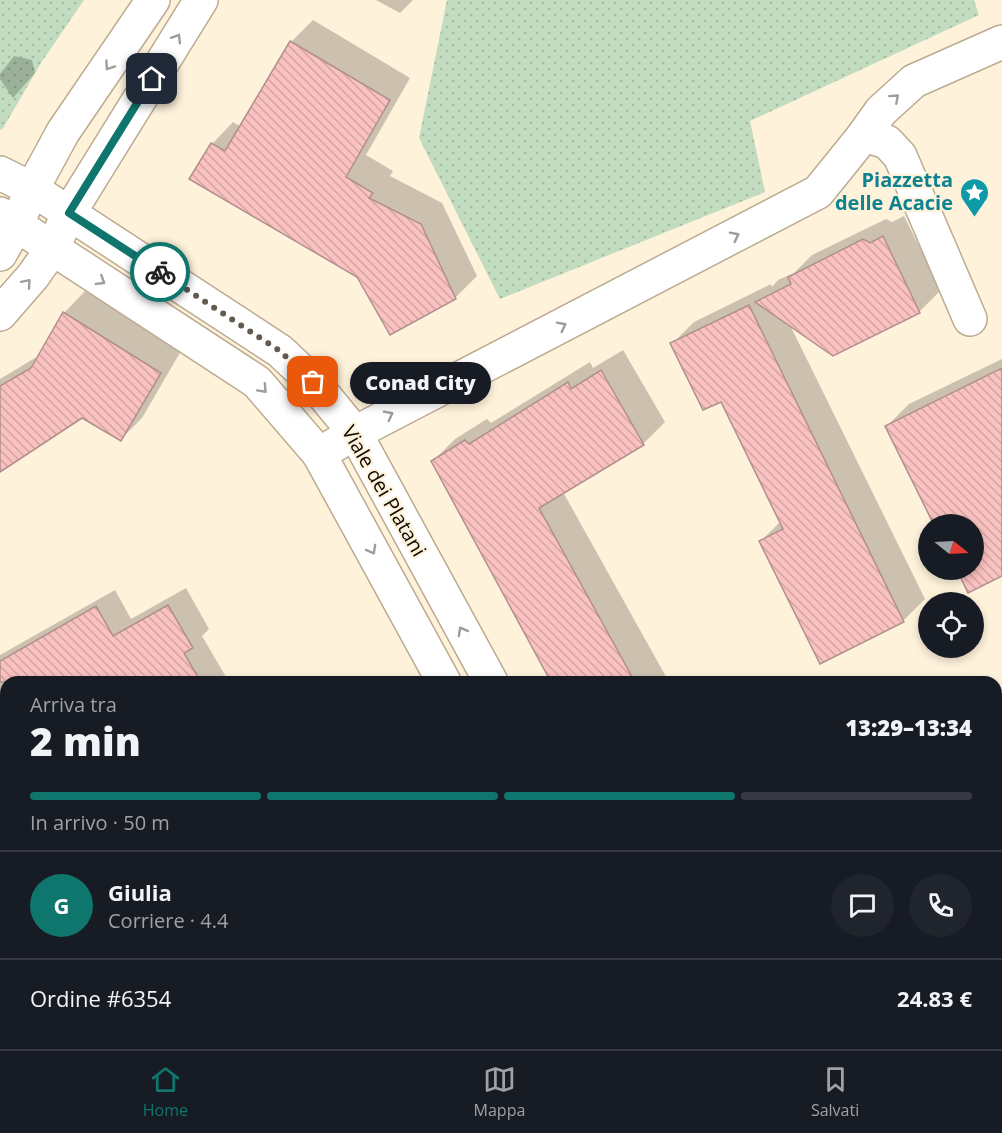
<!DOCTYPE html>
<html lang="it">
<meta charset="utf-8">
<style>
:root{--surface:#171b24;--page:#20242c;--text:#f1f3f6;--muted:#9ea1a6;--line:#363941;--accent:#0f766e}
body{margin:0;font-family:"Open Sans",sans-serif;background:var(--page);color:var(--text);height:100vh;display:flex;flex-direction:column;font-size:22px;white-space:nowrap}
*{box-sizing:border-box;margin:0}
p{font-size:20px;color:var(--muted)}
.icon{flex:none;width:33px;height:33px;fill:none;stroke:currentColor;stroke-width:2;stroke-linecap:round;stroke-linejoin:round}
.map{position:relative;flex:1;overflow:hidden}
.panel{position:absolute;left:0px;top:676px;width:1002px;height:374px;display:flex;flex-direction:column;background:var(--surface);border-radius:18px 18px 0 0;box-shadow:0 3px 9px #0003}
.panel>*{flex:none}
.needle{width:39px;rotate:108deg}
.buttons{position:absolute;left:918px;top:514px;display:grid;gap:12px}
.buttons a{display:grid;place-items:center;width:66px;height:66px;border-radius:50%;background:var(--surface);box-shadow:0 3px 9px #0003;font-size:30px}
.pin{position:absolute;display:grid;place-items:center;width:51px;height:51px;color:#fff;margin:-26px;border-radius:12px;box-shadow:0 3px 9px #0006}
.courier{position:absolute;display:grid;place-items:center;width:60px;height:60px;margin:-30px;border:4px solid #0f766e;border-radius:50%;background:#fff;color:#222;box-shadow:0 2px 8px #0007}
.bubble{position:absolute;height:42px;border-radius:21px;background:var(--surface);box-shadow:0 3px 9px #0003;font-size:20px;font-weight:800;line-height:42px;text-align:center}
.headline em{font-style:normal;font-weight:800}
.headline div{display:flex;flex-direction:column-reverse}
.headline{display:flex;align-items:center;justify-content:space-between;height:102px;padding:0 30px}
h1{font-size:39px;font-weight:800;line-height:45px}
.bar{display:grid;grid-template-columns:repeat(4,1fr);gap:9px 6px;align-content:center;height:72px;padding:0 30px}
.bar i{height:8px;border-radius:4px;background:var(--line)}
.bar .selected{background:var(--accent)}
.bar p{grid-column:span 4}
.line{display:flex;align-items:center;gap:15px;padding:0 30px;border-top:2px solid var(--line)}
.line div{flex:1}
.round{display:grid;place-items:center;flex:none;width:63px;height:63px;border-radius:32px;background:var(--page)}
.tab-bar{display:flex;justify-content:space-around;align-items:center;height:84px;border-top:2px solid var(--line);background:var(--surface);font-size:16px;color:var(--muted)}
.tab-bar a{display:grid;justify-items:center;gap:3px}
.tab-bar .selected{color:var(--accent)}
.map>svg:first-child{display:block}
.park{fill:url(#park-dots)}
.pitch{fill:#c2dcc0}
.shadow{fill:#0003}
.building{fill:url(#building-back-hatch);stroke:#b08f8e;stroke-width:1.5}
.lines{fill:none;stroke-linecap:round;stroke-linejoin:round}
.lane-casing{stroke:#bbab91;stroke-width:26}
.street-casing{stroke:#bbab91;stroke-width:36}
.secondary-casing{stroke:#bbab91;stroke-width:36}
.lane{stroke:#fff;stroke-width:22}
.street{stroke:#fff;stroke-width:33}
.secondary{stroke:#fff;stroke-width:33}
.oneway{stroke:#9f9d9a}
.done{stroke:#645b4f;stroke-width:6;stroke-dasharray:0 10.8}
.route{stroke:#0f766e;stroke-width:8}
.labels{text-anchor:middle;stroke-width:4.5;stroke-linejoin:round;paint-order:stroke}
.culture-label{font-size:20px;font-weight:bold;fill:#0d838f;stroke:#fff2db;text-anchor:end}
.street-label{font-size:20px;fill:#100a03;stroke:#fff2db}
</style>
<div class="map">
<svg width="1002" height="1049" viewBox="0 0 1002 1049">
<defs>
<pattern id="park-dots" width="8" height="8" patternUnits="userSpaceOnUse" patternTransform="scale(1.5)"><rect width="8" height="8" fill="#c2dcc0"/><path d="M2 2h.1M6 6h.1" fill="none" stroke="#a6bba3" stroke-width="1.8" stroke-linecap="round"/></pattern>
<pattern id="building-back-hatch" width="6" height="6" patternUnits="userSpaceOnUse" patternTransform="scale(1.5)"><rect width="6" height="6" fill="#f9c1bf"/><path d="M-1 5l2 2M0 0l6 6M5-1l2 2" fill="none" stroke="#d4a4a2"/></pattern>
</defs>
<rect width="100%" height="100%" fill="#fff2db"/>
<g class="park">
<path d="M0,0h84l-43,63 -39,67 -2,-1z"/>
<path d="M447,0h527l5,15 -229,106 15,71 -265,107 -81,-161z"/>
</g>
<path class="pitch" d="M0,815l6,11v85l-6,3z"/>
<g class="shadow">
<path d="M376,0h37l-13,13z"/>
<path d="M313,20l97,58 -44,77 27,16 -3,5 52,27 35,73 -22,22 -97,-22 -146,-132 21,-22 8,5 50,-85z"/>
<path d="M14,56l18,4 3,13 -22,25 -13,-19v-5z"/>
<path d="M904,216l37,74 -22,22 -129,13 135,274 -22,22 -142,-80 20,-20 -59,-121 -50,-56 22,-22 77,-38 1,3 6,-7 16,-7 18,-18 74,-36 6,3z"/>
<path d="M85,291l96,60 -39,67 -21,21 -39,-23 -82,54v-91l40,-24 24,-42z"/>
<path d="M623,350l42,72 -22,22 -80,48 106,190h-116l-120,-221 22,-22 32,-20 4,4 99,-61 3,6z"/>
<path d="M1002,359v215l-44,-4h16v-45h-38l-49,-99 22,-22z"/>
<path d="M186,588l23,41 -7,7 27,46h-223v71l-6,3v-101l115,-65 16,29z"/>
<path d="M1002,721v12l-6,1v-10z"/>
<path d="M996,758l6,1v14l-6,4z"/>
<path d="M1002,874v175h-158l-2,-4 -7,4h-38l-3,-5h202v-166z"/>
<path d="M6,982v62h14l-10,5h-5l-5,-8v-56z"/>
<path d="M213,1044h68l3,5h-78z"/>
<path d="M336,1044h186l-10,5h-186z"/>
<path d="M693,1044h20l4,5h-32z"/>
</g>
<g class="building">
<path d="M290,41l100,59 -44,77 27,16 -4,5 52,26 35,75 -66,36 -33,-58 -168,-98 22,-36 14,8z"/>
<path d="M883,236l37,77 -87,43 -78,-54 36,-18 -3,-7 75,-38 7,4z"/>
<path d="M749,305l155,317 -84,42 -61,-123 24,-12 -62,-127 -18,8 -33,-67z"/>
<path d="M63,312l98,61 -40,68 -39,-23 -82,54v-86l31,-18z"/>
<path d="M1002,368v208l-34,17 -11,-23h17v-45h-40l-49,-99z"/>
<path d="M601,370l43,75 -105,63 96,174h-84l-120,-221 34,-21 4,4 99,-62 3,7z"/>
<path d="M168,605l25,43 -9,5 17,29h-201v-21l96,-55 17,30z"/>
</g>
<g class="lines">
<defs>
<path id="lane" d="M996,751l6,-4"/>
<g id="street">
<path d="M864,135l23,7 13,14 70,163"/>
<path d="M0,173l32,16 248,162 33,31 42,51 136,249"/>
<path d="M0,214l257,168 62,72 125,228"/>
<path d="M0,254l17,-30 15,-35 31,-57 90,-132"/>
<path d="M0,314l33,-38 19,-27 17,-36 132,-213"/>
<path d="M319,454l36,-21 463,-241 46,-57 17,-24 33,-30 88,-39"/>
</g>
<g id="secondary">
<path d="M996,837l6,-3"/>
<path d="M620,1049l8,-5"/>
</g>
</defs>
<use href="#lane" class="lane-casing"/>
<use href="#street" class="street-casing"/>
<use href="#secondary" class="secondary-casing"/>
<use href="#lane" class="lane"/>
<use href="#street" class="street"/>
<use href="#secondary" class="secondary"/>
</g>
<defs><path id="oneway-chevron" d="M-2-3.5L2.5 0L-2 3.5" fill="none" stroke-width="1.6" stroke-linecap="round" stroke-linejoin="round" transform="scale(1.5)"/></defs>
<g class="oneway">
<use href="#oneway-chevron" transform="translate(177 38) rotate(-58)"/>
<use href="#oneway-chevron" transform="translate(109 66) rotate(124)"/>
<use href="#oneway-chevron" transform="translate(895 98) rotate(-42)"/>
<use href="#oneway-chevron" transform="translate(735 236) rotate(-27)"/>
<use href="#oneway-chevron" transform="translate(101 281) rotate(32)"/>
<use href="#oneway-chevron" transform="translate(27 283) rotate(-49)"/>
<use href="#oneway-chevron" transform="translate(562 326) rotate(-27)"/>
<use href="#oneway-chevron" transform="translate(263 389) rotate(47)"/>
<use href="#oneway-chevron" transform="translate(389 415) rotate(-27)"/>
<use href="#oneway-chevron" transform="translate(372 550) rotate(61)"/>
<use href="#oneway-chevron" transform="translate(462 631) rotate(-119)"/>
</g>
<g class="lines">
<path class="done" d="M160,272l120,79 33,31"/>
<path class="route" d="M152,79l-83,134 91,59"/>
</g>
<defs>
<symbol id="sight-pin" viewBox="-11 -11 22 30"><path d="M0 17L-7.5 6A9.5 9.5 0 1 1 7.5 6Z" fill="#0f9aa8" stroke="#fff2db"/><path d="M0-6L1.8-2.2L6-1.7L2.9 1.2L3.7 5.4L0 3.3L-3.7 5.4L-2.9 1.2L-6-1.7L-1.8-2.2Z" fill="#fff"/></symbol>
</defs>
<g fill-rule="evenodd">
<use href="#sight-pin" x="958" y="176" width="33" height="45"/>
</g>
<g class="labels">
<g class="culture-label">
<text x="953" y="187">Piazzetta<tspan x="953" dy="23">delle Acacie</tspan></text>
</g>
<g class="street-label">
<text transform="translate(384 491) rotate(60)" y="7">Viale dei Platani</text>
</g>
</g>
</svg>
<div class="buttons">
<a><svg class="needle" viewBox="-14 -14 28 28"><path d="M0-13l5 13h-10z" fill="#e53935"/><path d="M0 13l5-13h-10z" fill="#9ea1a6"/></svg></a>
<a><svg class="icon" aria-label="locate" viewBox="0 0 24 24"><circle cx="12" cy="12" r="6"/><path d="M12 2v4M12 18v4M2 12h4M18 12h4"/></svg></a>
</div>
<div class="pin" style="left:313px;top:382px;background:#ea580c"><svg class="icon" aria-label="bag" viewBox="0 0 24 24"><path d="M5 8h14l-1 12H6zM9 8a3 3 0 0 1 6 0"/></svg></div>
<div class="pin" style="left:152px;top:79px;background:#1f2937"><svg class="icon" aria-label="home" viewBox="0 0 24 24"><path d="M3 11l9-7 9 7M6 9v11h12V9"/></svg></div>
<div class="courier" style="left:160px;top:272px"><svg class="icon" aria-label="bike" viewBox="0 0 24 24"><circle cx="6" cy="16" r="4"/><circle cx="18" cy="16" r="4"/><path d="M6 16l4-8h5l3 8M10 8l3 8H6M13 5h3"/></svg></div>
<div class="bubble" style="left:350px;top:362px;width:141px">Conad City</div>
<section class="panel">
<div class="headline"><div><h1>2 min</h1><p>Arriva tra</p></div><em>13:29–13:34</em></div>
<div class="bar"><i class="selected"></i><i class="selected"></i><i class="selected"></i><i></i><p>In arrivo · 50 m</p></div>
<div class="line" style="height:108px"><b class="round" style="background:var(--accent);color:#fff">G</b><div><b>Giulia</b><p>Corriere · 4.4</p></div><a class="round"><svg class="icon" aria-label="chat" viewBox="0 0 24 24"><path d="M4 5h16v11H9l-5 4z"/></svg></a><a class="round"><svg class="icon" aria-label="phone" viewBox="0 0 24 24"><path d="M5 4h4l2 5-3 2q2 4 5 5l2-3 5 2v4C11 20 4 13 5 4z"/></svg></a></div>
<div class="line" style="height:78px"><div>Ordine #6354</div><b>24.83 €</b></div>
</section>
</div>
<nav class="tab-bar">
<a class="selected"><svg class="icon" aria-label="home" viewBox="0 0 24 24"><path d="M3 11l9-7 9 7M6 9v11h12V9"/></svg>Home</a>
<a><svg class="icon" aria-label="map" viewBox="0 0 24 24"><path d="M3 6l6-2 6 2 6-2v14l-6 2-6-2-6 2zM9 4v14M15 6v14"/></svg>Mappa</a>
<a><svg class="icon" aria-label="saved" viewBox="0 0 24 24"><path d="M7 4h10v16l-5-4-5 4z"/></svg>Salvati</a>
</nav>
